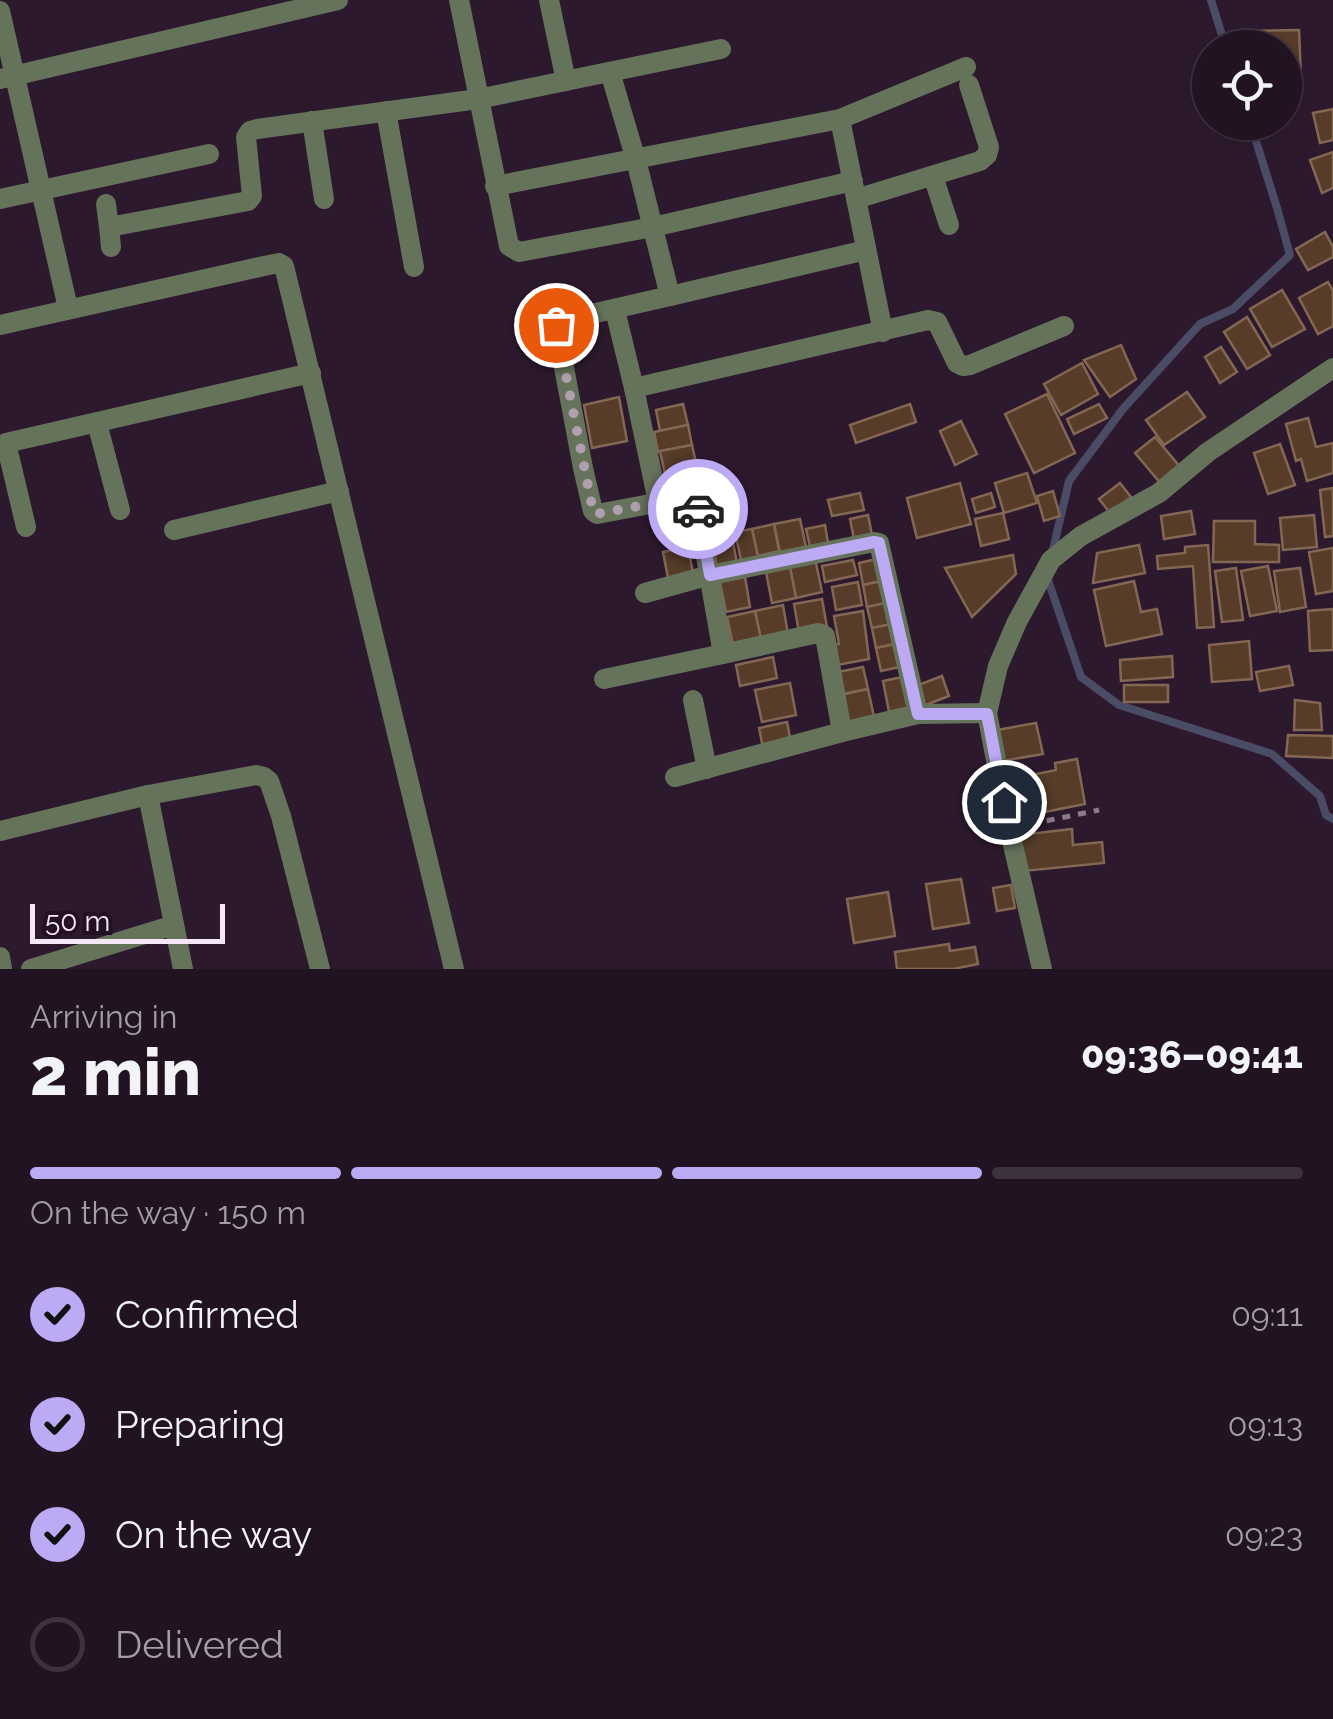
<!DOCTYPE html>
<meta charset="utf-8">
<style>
:root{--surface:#221322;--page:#2e202f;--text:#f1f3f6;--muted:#a29ea5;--line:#3f3240;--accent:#bcaaf5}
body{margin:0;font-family:Raleway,sans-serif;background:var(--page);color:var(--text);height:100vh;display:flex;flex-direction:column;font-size:38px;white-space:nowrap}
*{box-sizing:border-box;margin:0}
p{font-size:32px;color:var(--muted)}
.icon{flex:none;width:55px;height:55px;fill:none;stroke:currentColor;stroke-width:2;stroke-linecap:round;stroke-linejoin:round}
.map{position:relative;height:969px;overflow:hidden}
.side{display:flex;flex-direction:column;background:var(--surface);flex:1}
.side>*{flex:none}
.controls{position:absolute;left:1192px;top:30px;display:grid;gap:20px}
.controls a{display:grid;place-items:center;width:110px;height:110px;border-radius:50%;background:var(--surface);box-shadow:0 2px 8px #0004,0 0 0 2px var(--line);font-size:50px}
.scale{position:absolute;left:30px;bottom:25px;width:195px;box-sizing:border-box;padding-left:10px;border:5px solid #f5e7f5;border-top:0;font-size:28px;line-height:35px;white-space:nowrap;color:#f5e7f5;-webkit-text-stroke:8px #231024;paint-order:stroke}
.pin{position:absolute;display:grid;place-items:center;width:85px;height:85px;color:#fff;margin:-42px;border:5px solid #fff;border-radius:50%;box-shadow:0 2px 10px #0007}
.courier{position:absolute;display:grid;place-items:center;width:100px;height:100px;margin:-50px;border:8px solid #bcaaf5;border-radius:50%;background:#fff;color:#222;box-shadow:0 2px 12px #0007}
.headline em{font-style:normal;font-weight:800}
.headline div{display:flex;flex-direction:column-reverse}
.headline{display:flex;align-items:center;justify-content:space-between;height:170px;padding:0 30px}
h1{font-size:65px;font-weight:800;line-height:75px}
.bar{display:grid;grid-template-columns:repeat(4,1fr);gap:15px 10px;align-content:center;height:120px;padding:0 30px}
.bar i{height:12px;border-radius:8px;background:var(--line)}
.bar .on{background:var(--accent)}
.bar p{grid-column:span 4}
ol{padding:0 30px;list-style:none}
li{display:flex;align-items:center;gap:30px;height:110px}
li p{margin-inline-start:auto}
li .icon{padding:10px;border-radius:50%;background:var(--accent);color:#111;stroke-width:4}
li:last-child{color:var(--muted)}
li i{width:55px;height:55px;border:5px solid var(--line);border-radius:50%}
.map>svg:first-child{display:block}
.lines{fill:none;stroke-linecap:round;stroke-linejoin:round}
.stream{stroke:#4a4b64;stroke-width:8}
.building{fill:#563c29;stroke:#846753;stroke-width:2.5}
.path{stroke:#8b7a8b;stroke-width:5;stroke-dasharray:8 8;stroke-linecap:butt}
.minor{stroke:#66735b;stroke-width:20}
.tertiary{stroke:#66735b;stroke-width:20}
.done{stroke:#af9faf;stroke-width:10;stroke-dasharray:0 18}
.route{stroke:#bcaaf5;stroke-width:12}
</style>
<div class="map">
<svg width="1333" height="969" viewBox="0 0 1333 969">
<rect width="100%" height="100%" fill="#2d192e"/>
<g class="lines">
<g class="stream">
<path d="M1211,0l15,48"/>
<path d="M1052,554l17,-73 54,-72 77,-85 33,-15 57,-54 -13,-47 -27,-86"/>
<path d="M1047,577l34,100 38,28 153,49 48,42 6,19 7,4"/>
</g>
</g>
<g class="building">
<path d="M1299,30l2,46 -16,1v-29h-40v-17z"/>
<path d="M1333,109v31l-13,3 -7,-30z"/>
<path d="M1333,152v36l-11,5 -12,-33z"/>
<path d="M1325,232l8,15v10l-25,13 -12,-21z"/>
<path d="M1328,282l5,9v35l-15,8 -19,-36z"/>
<path d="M1282,290l23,39 -33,18 -22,-38z"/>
<path d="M1247,317l23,38 -23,14 -23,-37z"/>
<path d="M1121,345l15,34 -26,18 -26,-37z"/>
<path d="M1221,347l16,25 -17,11 -15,-26z"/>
<path d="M1082,363l16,31 -37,21 -17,-31z"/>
<path d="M1187,392l18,25 -41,28 -18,-25z"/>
<path d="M1047,394l28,59 -41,20 -29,-59z"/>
<path d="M619,397l8,44 -35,7 -8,-43z"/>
<path d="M683,404l5,21 -28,6 -4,-21z"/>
<path d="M910,404l6,18 -60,21 -6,-18z"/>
<path d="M1099,404l8,14 -33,16 -7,-15z"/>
<path d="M1308,418l8,29 17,-4v30l-26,8 -6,-22 -5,2 -10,-37z"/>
<path d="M961,421l16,33 -22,11 -15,-34z"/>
<path d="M688,425l4,20 -34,7 -4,-20z"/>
<path d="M1155,437l26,31 -19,17 -27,-32z"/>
<path d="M1280,444l15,41 -27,9 -14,-41z"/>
<path d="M692,445l5,22 -32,7 -5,-23z"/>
<path d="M697,467l4,22 -33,7 -4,-22z"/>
<path d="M1027,473l10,30 -33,10 -9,-30z"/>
<path d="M960,483l11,41 -54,14 -10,-40z"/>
<path d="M1120,483l11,14 -21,16 -11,-14z"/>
<path d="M1333,488v48l-8,1 -5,-47z"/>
<path d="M1053,491l7,25 -16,5 -7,-25z"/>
<path d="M860,493l4,17 -32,6 -4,-16z"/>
<path d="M991,493l4,14 -19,6 -4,-14z"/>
<path d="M1191,511l4,23 -31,5 -3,-23z"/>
<path d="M1003,513l6,26 -28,7 -6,-27z"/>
<path d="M868,515l5,25 -18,4 -5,-25z"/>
<path d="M1314,515l3,32 -34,3 -3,-32z"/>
<path d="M800,519l6,28 -26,5 -6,-28z"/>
<path d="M1214,521h41v23l24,1v17h-66z"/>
<path d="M774,524l5,27 -21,5 -6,-27z"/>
<path d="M825,525l3,18 -18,4 -4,-18z"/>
<path d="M752,529l6,28 -17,3 -6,-28z"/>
<path d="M732,537l5,26 -20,4 -5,-26z"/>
<path d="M1139,545l6,28 -52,10 4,-30z"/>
<path d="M1208,545l6,82 -17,1 -4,-62 -35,3 -1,-13 28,-3v-6z"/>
<path d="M688,547l5,26 -25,5 -5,-26z"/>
<path d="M1333,548v43l-17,3 -7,-42z"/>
<path d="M1013,555l3,19 -44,43 -27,-49z"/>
<path d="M815,558l7,34 -26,6 -7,-34z"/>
<path d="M881,558l5,22 -23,5 -4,-22z"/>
<path d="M853,560l4,15 -32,7 -3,-16z"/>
<path d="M1268,566l9,45 -27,5 -9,-45z"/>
<path d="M790,567l6,31 -24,5 -6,-31z"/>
<path d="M1236,568l7,52 -21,2 -7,-51z"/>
<path d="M1300,568l6,39 -26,5 -6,-41z"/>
<path d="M745,577l5,30 -24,5 -6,-30z"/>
<path d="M887,580l4,22 -24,5 -4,-22z"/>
<path d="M1134,581l7,31 16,-3 5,25 -56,12 -12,-56z"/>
<path d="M858,582l4,23 -26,5 -4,-23z"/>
<path d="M822,599l5,28 -28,5 -5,-28z"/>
<path d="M890,602l4,22 -22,4 -5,-21z"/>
<path d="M783,605l5,29 -27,5 -6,-28z"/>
<path d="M1333,609v41l-23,1 -2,-40z"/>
<path d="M755,611l6,28 -28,6 -6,-28z"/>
<path d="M863,611l6,48 -32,6 -4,-20 6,-1 -5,-28z"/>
<path d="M896,623l4,20 -24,5 -4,-20z"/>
<path d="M1249,641l3,38 -40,3 -3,-37z"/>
<path d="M900,643l4,23 -23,5 -5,-23z"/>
<path d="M1172,656l1,21 -52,4 -1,-21z"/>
<path d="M773,657l4,21 -37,8 -4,-21z"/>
<path d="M1289,666l4,19 -33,6 -4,-19z"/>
<path d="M863,667l5,22 -25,5 -5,-22z"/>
<path d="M907,676l6,31 -24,5 -6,-31z"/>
<path d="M942,676l7,20 -26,10 -7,-20z"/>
<path d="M790,683l6,32 -34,7 -7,-32z"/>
<rect x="1124" y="685" width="44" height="17"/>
<path d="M868,689l6,28 -28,6 -6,-28z"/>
<path d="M1295,700l25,3 2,27h-28z"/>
<path d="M787,722l4,20 -28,6 -4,-20z"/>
<path d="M1036,723l7,31 -41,7 -5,-31z"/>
<path d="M1288,735l45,1v22l-47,-2z"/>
<path d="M1077,759l8,45 -71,14 -7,-38 49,-10 -1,-7z"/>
<path d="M1072,829l1,16 29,-3 2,21 -80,8 -4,-36z"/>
<path d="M961,879l8,44 -36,6 -7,-45z"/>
<path d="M1011,885l4,23 -18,3 -4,-23z"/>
<path d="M888,892l7,44 -41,7 -7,-44z"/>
<path d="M949,944l1,7 25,-4 3,17 -25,5h-56l-2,-17z"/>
</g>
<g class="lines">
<path class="path" d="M1031,824l68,-14"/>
<g class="minor">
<path d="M459,0l50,246 10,6 134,-25 200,-46"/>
<path d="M549,0l17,81"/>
<path d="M0,11l68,297"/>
<path d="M610,72l26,88 34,136 -109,25 -5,4 27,143 10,43 4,3 80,-15 20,6 26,149 95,-21 7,3 17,96 76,-18 69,-1"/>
<path d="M0,79l338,-79"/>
<path d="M386,111l28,156"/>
<path d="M312,121l12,78"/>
<path d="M933,176l16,49"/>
<path d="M495,186l345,-67"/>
<path d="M0,199l209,-45"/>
<path d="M856,199l124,-38 7,-6 2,-8 -20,-62"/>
<path d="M106,204l3,23"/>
<path d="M111,247l-2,-20 139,-26 4,-5 -6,-59 4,-6 7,-2 221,-30 243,-50"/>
<path d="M670,296l196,-46"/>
<path d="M615,310l19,78"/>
<path d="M0,325l264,-59 15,-3 5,3 170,703"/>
<path d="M883,332l-43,-213 126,-52"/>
<path d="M97,423l23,87"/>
<path d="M658,502l-24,-114 294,-68 9,2 20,41 6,3 7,-1 94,-39"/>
<path d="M26,527l-20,-84 305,-70"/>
<path d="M174,530l165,-39"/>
<path d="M645,593l65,-18 164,-33 5,1 39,171"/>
<path d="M604,679l119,-25"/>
<path d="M693,700l14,69"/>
<path d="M675,777l167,-45"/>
<path d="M148,795l35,174"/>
<path d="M0,831l148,-36 108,-20 8,2 5,4 12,35 39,153"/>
<path d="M0,957l2,12"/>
<path d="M31,969l143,-44"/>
</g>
<path class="tertiary" d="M1042,969l-33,-141 -22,-115 11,-47 19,-44 34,-62 30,-24 78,-43 49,-41 125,-84"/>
</g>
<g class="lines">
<path class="done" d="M556,325l37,186 3,3 82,-15 15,3 5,7"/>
<path class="route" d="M698,509l12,66 164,-33 5,1 39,171h69l17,88"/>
</g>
</svg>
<div class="controls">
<a><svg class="icon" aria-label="locate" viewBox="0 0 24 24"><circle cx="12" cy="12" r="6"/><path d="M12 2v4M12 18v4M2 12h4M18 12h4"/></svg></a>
</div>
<div class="scale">50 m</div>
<div class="pin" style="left:556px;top:325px;background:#ea580c"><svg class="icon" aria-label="bag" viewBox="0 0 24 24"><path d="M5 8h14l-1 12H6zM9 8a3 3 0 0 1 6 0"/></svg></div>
<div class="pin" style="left:1004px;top:802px;background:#1f2937"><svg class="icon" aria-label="home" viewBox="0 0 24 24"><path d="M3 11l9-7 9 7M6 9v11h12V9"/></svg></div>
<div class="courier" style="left:698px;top:509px"><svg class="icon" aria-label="car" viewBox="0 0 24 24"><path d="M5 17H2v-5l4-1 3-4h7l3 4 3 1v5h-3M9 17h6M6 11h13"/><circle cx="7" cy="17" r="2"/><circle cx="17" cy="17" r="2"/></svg></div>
</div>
<section class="side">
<div class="headline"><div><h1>2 min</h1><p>Arriving in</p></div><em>09:36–09:41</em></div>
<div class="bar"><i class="on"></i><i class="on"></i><i class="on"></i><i></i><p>On the way · 150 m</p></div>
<ol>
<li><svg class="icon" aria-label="check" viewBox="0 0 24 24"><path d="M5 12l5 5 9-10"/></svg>Confirmed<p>09:11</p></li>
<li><svg class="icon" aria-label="check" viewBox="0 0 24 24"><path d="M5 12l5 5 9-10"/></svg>Preparing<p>09:13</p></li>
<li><svg class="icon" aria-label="check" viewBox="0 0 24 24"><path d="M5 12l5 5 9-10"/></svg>On the way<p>09:23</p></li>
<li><i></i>Delivered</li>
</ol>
</section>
